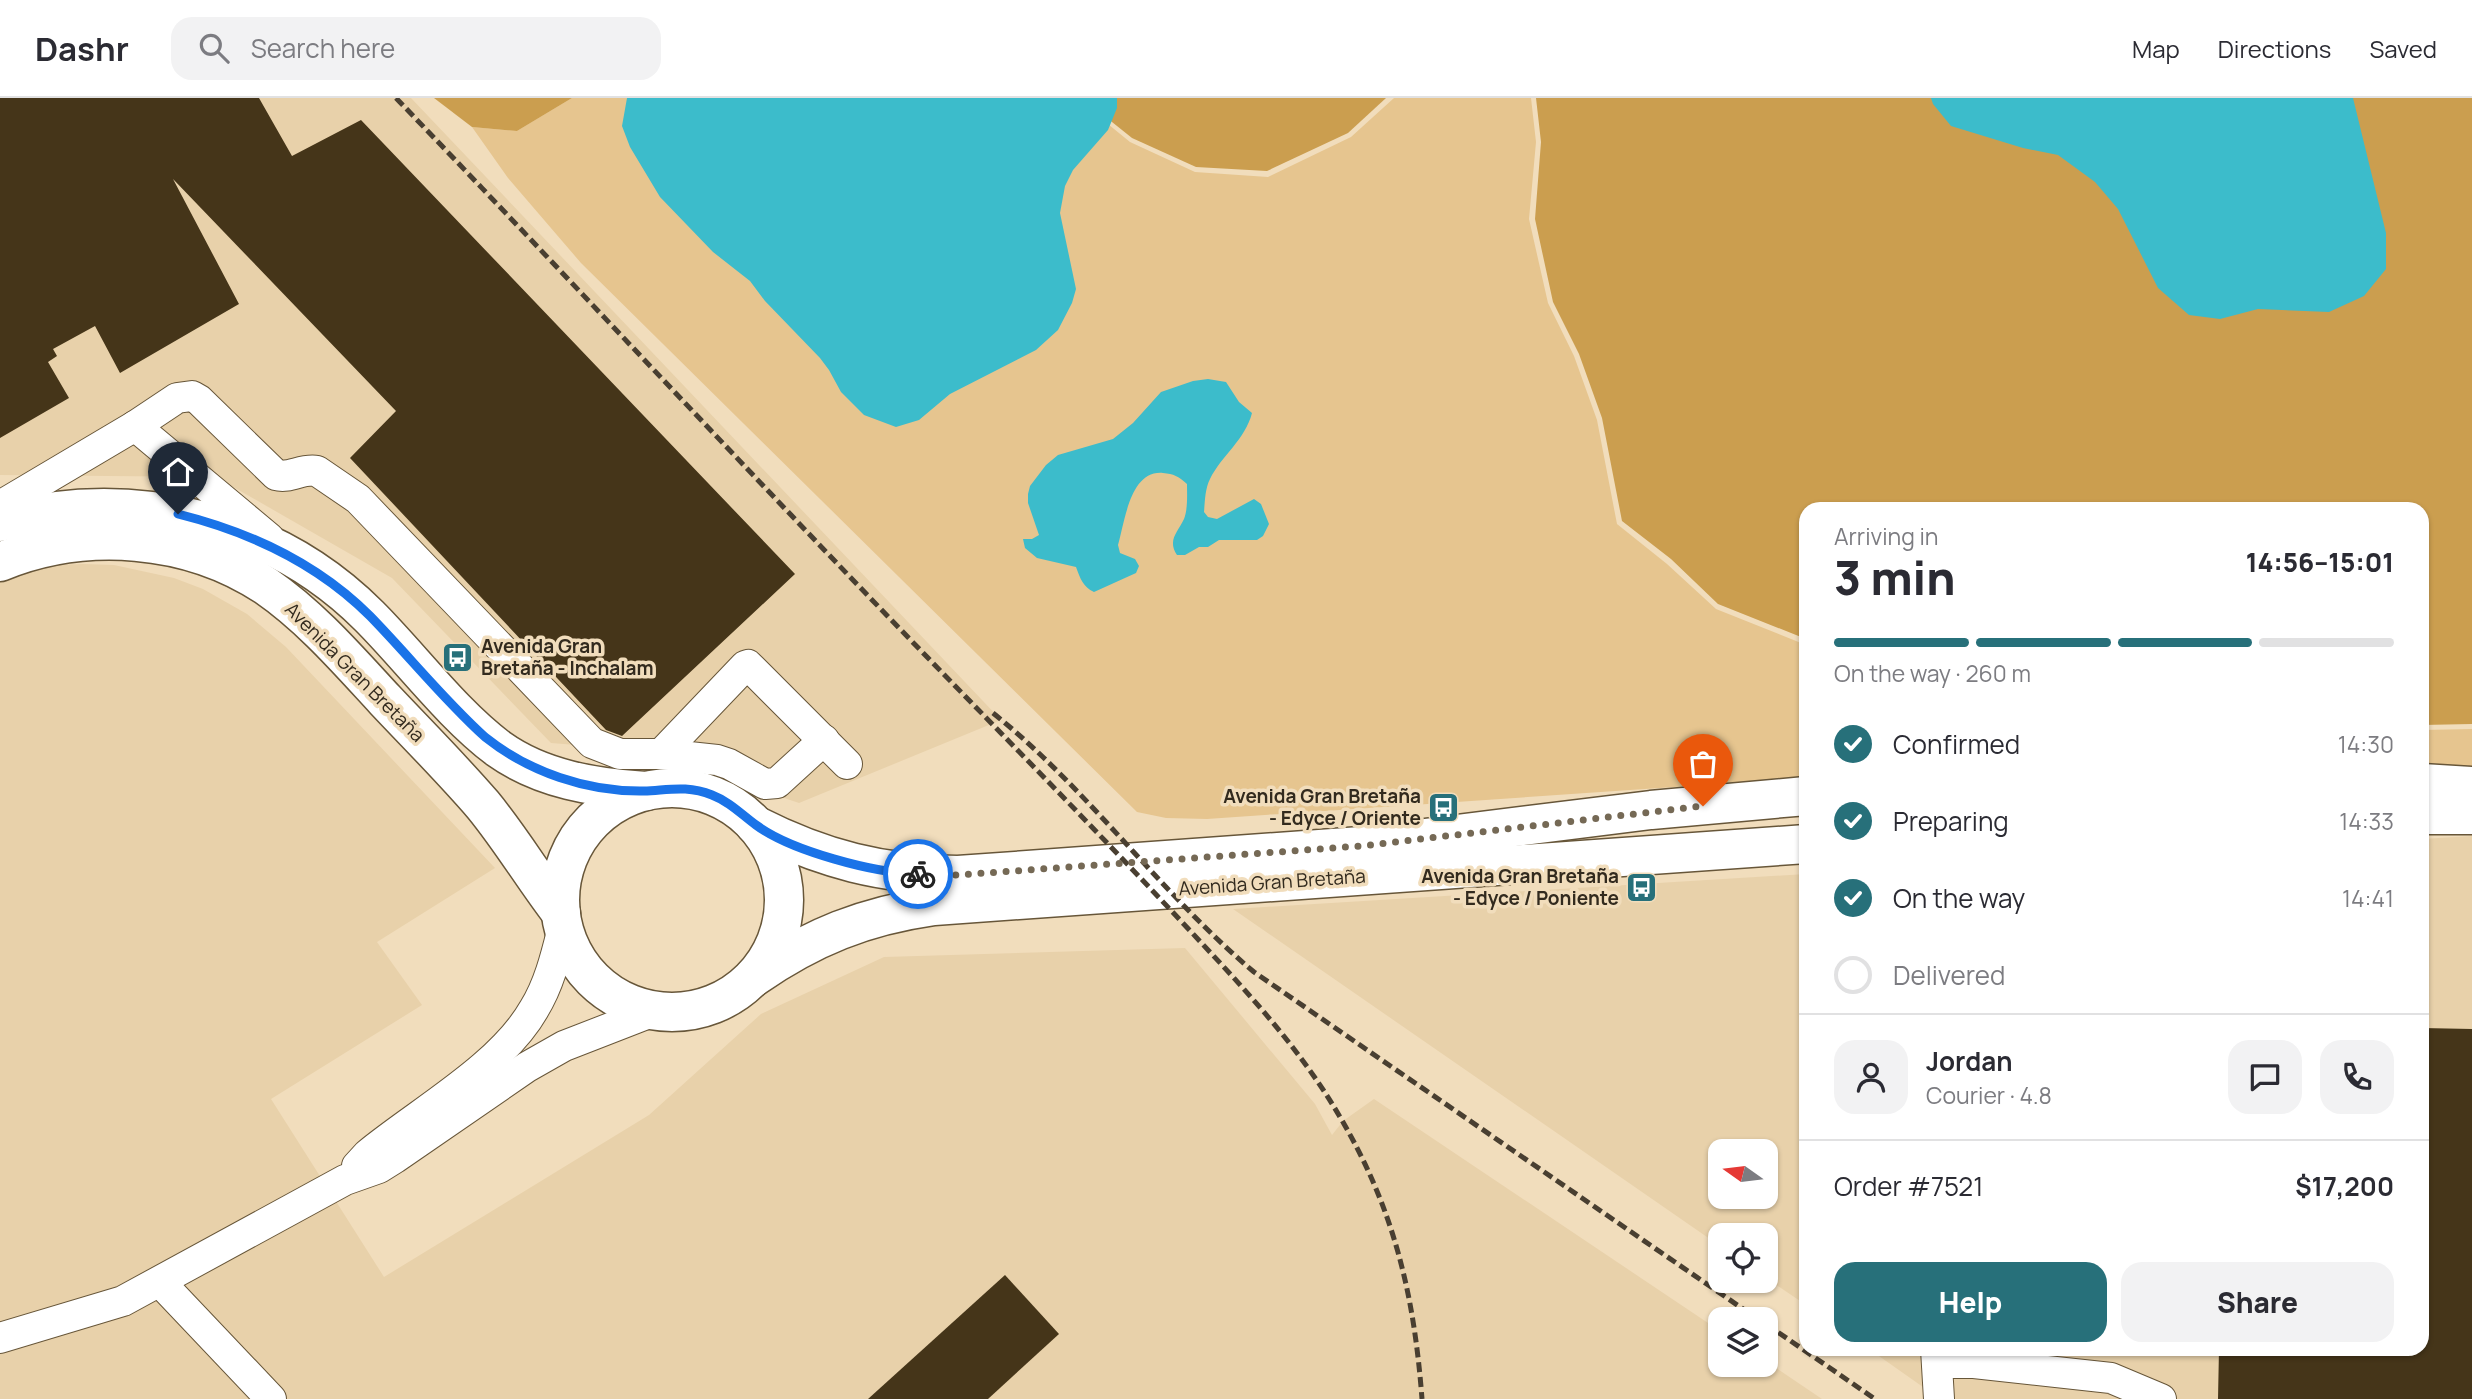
<!DOCTYPE html>
<meta charset="utf-8">
<style>
:root{--surface:#fff;--page:#f2f2f3;--text:#2b2b33;--muted:#7c7c81;--line:#e1e1e2;--accent:#27707a}
body{margin:0;font-family:Manrope,sans-serif;background:var(--page);color:var(--text);height:100vh;display:flex;flex-direction:column;font-size:26px;white-space:nowrap}
*{box-sizing:border-box;margin:0}
p{font-size:23px;color:var(--muted)}
.icon{flex:none;width:38px;height:38px;fill:none;stroke:currentColor;stroke-width:2;stroke-linecap:round;stroke-linejoin:round}
.map{position:relative;flex:1;overflow:hidden}
.side{position:absolute;left:1799px;top:404px;width:630px;height:854px;display:flex;flex-direction:column;background:var(--surface);border-radius:21px;box-shadow:0 2px 5px #0004}
.side>*{flex:none}
.needle{width:46px;rotate:284deg}
.tools{position:absolute;left:1708px;top:1041px;display:grid;gap:14px}
.tools a{display:grid;place-items:center;width:70px;height:70px;border-radius:14px;background:var(--surface);box-shadow:0 2px 5px #0004;font-size:35px}
.pin{position:absolute;display:grid;place-items:center;width:60px;height:60px;color:#fff;margin:-72px -30px;border-radius:50% 50% 50% 0;rotate:-45deg;box-shadow:0 0 7px #0007}
.pin .icon{rotate:45deg}
.courier{position:absolute;display:grid;place-items:center;width:70px;height:70px;margin:-35px;border:5px solid #1a73e8;border-radius:50%;background:#fff;color:#222;box-shadow:0 2px 9px #0007}
.overview em{font-style:normal;font-weight:800}
.overview div{display:flex;flex-direction:column-reverse}
.overview{display:flex;align-items:center;justify-content:space-between;height:119px;padding:0 35px}
h1{font-size:46px;font-weight:800;line-height:52px}
.bar{display:grid;grid-template-columns:repeat(4,1fr);gap:10px 7px;align-content:center;height:84px;padding:0 35px}
.bar i{height:9px;border-radius:5px;background:var(--line)}
.bar .current{background:var(--accent)}
.bar p{grid-column:span 4}
.line{display:flex;align-items:center;gap:18px;padding:0 35px;border-top:2px solid var(--line)}
.line div{flex:1}
.round{display:grid;place-items:center;flex:none;width:74px;height:74px;border-radius:21px;background:var(--page)}
ol{padding:0 35px;list-style:none}
li{display:flex;align-items:center;gap:21px;height:77px}
li p{margin-inline-start:auto}
li .icon{padding:7px;border-radius:50%;background:var(--accent);color:#fff;stroke-width:4}
li:last-child{color:var(--muted)}
li i{width:38px;height:38px;border:4px solid var(--line);border-radius:50%}
.button{display:flex;gap:14px;margin-top:auto;padding:14px 35px}
.button a{flex:1;height:80px;border-radius:21px;background:var(--accent);color:#fff;font-size:28px;font-weight:800;line-height:80px;text-align:center}
.button a+a{background:var(--page);color:var(--text)}
header{display:flex;align-items:center;gap:42px;box-sizing:border-box;height:98px;padding:0 35px;background:var(--surface);border-bottom:2px solid var(--line)}
header strong{font-size:33px}
nav{display:flex;gap:38px;margin-inline-start:auto;font-size:24px}
.search{width:490px;height:63px;background:var(--page);display:flex;align-items:center;gap:18px;box-sizing:border-box;padding:0 24px;border-radius:21px;color:var(--muted);font-size:26px}
.map>svg:first-child{display:block}
.built{fill:#e8d1aa;fill-rule:evenodd}
.green{fill:#e6c58f}
.forest{fill:#cb9e4f}
.water{fill:#3cbccb}
.building{fill:#453519}
.lines{fill:none;stroke-linecap:round;stroke-linejoin:round}
.minor-casing{stroke:#675639;stroke-width:32}
.major-casing{stroke:#675639;stroke-width:41}
.minor{stroke:#fff;stroke-width:30}
.major{stroke:#fff;stroke-width:38}
.rail{stroke:#493f31;stroke-width:5;stroke-dasharray:10 5;stroke-linecap:butt}
.done{stroke:#756955;stroke-width:7;stroke-dasharray:0 12.6}
.route{stroke:#1a73e8;stroke-width:9}
.labels{text-anchor:middle;stroke-width:7;stroke-linejoin:round;paint-order:stroke}
.poi-label{font-size:19px;font-weight:bold;fill:#322a1e;stroke:#f1ddbc;text-anchor:end}
.street-label{font-size:19px;fill:#322a1e;stroke:#f1ddbc}
</style>
<header>
<strong>Dashr</strong>
<div class="search"><svg class="icon" aria-label="search" viewBox="0 0 24 24"><circle cx="10" cy="10" r="6"/><path d="M15 15l6 6"/></svg>Search here</div>
<nav><a>Map</a><a>Directions</a><a>Saved</a></nav>
</header>
<div class="map">
<svg width="2472" height="1301" viewBox="0 0 2472 1301">
<rect width="100%" height="100%" fill="#f1ddbc"/>
<g class="built">
<path d="M0,0h411l590,622 -202,83 -86,-29 -86,-25 -76,-6 -159,-165 -176,-101 -216,-2z"/>
<path d="M83,466l31,1 60,13 29,11 44,25 39,33 209,221 -118,74 45,63 -151,94 113,178 265,-162 112,-101 123,-57 301,-9 130,156 17,31 11,-14 31,-22 346,232v34h46v-4l56,38h-1822v-823l53,-11z"/>
<path d="M2472,738v563h-532l-71,-50h553v-510z"/>
<path d="M1806,776v431l-40,-27v-42h-46v10l-487,-337zM1720,1054h46v45h-46z"/>
</g>
<g class="green">
<path d="M572,0h504l54,44 65,30 73,5 83,-40 43,-39h137l5,44 -7,77 19,84 26,53 23,64 20,104 50,40 49,45 90,36v133l-599,41 -41,-1 -29,-6 -556,-549 -73,-85 -36,-51 45,4z"/>
<path d="M2472,631v39l-50,-1v-37z"/>
</g>
<g class="forest">
<path d="M434,0h138l-55,33 -45,-4z"/>
<path d="M1082,0h304l-38,35 -81,38 -71,-4 -64,-29z"/>
<path d="M1536,0h936v626l-50,1v-216h-616v130l-88,-35 -47,-45 -49,-38 -20,-103 -23,-64 -26,-52 -18,-83 6,-77z"/>
</g>
<g class="water">
<path d="M627,0h490v10l-9,22 -35,40 -8,16 -5,27 16,76 -4,14 -14,27 -22,20 -86,44 -31,26 -23,7 -32,-12 -23,-23 -12,-22 -9,-12 -55,-57 -15,-20 -37,-29 -53,-55 -30,-50 -8,-21z"/>
<path d="M1931,0h422l33,135v36l-22,27 -35,16 -71,-3 -38,10 -31,-4 -31,-27 -40,-79 -23,-27 -37,-27 -35,-7 -72,-22 -18,-22z"/>
<path d="M1208,281l18,3 13,20 13,11c-7,27 -30,42 -42,66 -5,10 -5,22 -6,33l4,5 9,2 37,-20 7,5 8,20 -6,12 -6,4h-38l-11,7h-9l-14,8h-8c-10,-15 1,-23 7,-36 4,-10 3,-25 3,-35 -9,-8 -13,-10 -24,-11 -33,-3 -38,48 -45,72l2,8 15,6 4,7 -3,7 -42,19c-11,-5 -14,-14 -18,-25l-39,-9 -12,-10 -2,-9h9l7,-4 -11,-32v-9l2,-8 16,-21 12,-10 55,-16 20,-16 28,-31 32,-11z"/>
</g>
<g class="building">
<path d="M0,0h259l33,58 69,-36 434,454 -173,162 -16,-6 -256,-272 46,-47 -223,-232 66,125 -119,69 -25,-47 -42,23 4,7 -9,6 21,36 -69,40z"/>
<path d="M2422,930l50,1v370h-254l1,-50h203z"/>
<path d="M1005,1177l54,59 -71,65h-120z"/>
</g>
<g class="lines">
<defs>
<g id="minor">
<path d="M135,328l134,112"/>
<path d="M0,408l135,-80 42,-28 15,-2 7,4 77,75c14,4 26,-7 41,-4l41,28 234,244 28,11h41l84,-88 3,-1 99,99"/>
<path d="M661,656l56,6 12,4 36,20 12,-1 47,-43"/>
<path d="M357,1068l11,-12c51,-42 133,-87 166,-145 15,-24 22,-53 29,-81"/>
<path d="M160,1184l111,117"/>
<path d="M0,1240l123,-37 222,-121 34,-12 16,-10 132,-91 37,-21 90,-35"/>
<path d="M1936,1251l3,50"/>
<path d="M1937,1265h37l137,15 50,21"/>
</g>
<g id="major">
<path d="M0,424c131,-35 272,-3 369,94 42,42 83,98 130,133 42,30 96,39 147,42"/>
<path d="M0,464c85,-35 189,-27 266,24 45,31 82,74 119,114 33,35 67,69 98,105 28,34 51,73 78,108"/>
<path d="M2422,685l50,3"/>
<circle cx="672" cy="802" r="112"/>
<path d="M2422,717h50"/>
<path d="M755,727c67,34 128,50 203,50l403,-29 290,-36 155,-14"/>
<path d="M754,879c58,-40 110,-61 180,-71l872,-62"/>
</g>
</defs>
<use href="#minor" class="minor-casing"/>
<use href="#major" class="major-casing"/>
<use href="#minor" class="minor"/>
<use href="#major" class="major"/>
<g class="rail">
<path d="M396,0c190,198 376,400 567,596 73,75 146,150 217,226 58,62 117,123 160,197 54,92 74,177 82,282"/>
<path d="M993,615c96,77 167,180 261,259l505,348"/>
<path d="M1766,1226l109,75"/>
</g>
</g>
<g class="lines">
<path class="done" d="M918,776l40,1 403,-29 342,-40"/>
<path class="route" d="M178,416c72,18 139,49 192,102 39,40 74,84 115,121 44,35 102,55 159,54 25,-1 43,-6 68,4 18,7 29,19 44,30 35,26 118,48 162,49"/>
</g>
<defs>
<symbol id="bus-square" viewBox="-11 -11 22 22"><rect x="-9" y="-9" width="18" height="18" rx="4" fill="#27707a" stroke="#f1ddbc"/><path d="M-5-6H5V4H4V6H2V4H-2V6H-4V4H-5ZM-3.5-4V0h7V-4ZM-3.5 1.2v1.5H-2V1.2ZM2 1.2v1.5H3.5V1.2Z" fill="#fff"/></symbol>
</defs>
<g fill-rule="evenodd">
<use href="#bus-square" x="440" y="542" width="35" height="35"/>
<use href="#bus-square" x="1426" y="692" width="35" height="35"/>
<use href="#bus-square" x="1624" y="772" width="35" height="35"/>
</g>
<g class="labels">
<g class="poi-label">
<text x="481" y="555" text-anchor="start">Avenida Gran<tspan x="481" dy="22">Bretaña - Inchalam</tspan></text>
<text x="1421" y="705">Avenida Gran Bretaña<tspan x="1421" dy="22">- Edyce / Oriente</tspan></text>
<text x="1619" y="785">Avenida Gran Bretaña<tspan x="1619" dy="22">- Edyce / Poniente</tspan></text>
</g>
<g class="street-label">
<text transform="translate(355 574) rotate(45)" y="7">Avenida Gran Bretaña</text>
<text transform="translate(1272 784) rotate(-4)" y="7">Avenida Gran Bretaña</text>
</g>
</g>
</svg>
<div class="tools">
<a><svg class="needle" viewBox="-14 -14 28 28"><path d="M0-13l5 13h-10z" fill="#e53935"/><path d="M0 13l5-13h-10z" fill="#7c7c81"/></svg></a>
<a><svg class="icon" aria-label="locate" viewBox="0 0 24 24"><circle cx="12" cy="12" r="6"/><path d="M12 2v4M12 18v4M2 12h4M18 12h4"/></svg></a>
<a><svg class="icon" aria-label="layers" viewBox="0 0 24 24"><path d="M12 4l9 5-9 5-9-5zM3 14l9 5 9-5"/></svg></a>
</div>
<div class="pin" style="left:1703px;top:708px;background:#ea580c"><svg class="icon" aria-label="bag" viewBox="0 0 24 24"><path d="M5 8h14l-1 12H6zM9 8a3 3 0 0 1 6 0"/></svg></div>
<div class="pin" style="left:178px;top:416px;background:#1f2937"><svg class="icon" aria-label="home" viewBox="0 0 24 24"><path d="M3 11l9-7 9 7M6 9v11h12V9"/></svg></div>
<div class="courier" style="left:918px;top:776px"><svg class="icon" aria-label="bike" viewBox="0 0 24 24"><circle cx="6" cy="16" r="4"/><circle cx="18" cy="16" r="4"/><path d="M6 16l4-8h5l3 8M10 8l3 8H6M13 5h3"/></svg></div>
<section class="side">
<div class="overview"><div><h1>3 min</h1><p>Arriving in</p></div><em>14:56–15:01</em></div>
<div class="bar"><i class="current"></i><i class="current"></i><i class="current"></i><i></i><p>On the way · 260 m</p></div>
<ol>
<li><svg class="icon" aria-label="check" viewBox="0 0 24 24"><path d="M5 12l5 5 9-10"/></svg>Confirmed<p>14:30</p></li>
<li><svg class="icon" aria-label="check" viewBox="0 0 24 24"><path d="M5 12l5 5 9-10"/></svg>Preparing<p>14:33</p></li>
<li><svg class="icon" aria-label="check" viewBox="0 0 24 24"><path d="M5 12l5 5 9-10"/></svg>On the way<p>14:41</p></li>
<li><i></i>Delivered</li>
</ol>
<div class="line" style="height:126px"><a class="round"><svg class="icon" aria-label="person" viewBox="0 0 24 24"><circle cx="12" cy="8" r="4"/><path d="M4 21q1-7 8-7t8 7"/></svg></a><div><b>Jordan</b><p>Courier · 4.8</p></div><a class="round"><svg class="icon" aria-label="chat" viewBox="0 0 24 24"><path d="M4 5h16v11H9l-5 4z"/></svg></a><a class="round"><svg class="icon" aria-label="phone" viewBox="0 0 24 24"><path d="M5 4h4l2 5-3 2q2 4 5 5l2-3 5 2v4C11 20 4 13 5 4z"/></svg></a></div>
<div class="line" style="height:91px"><div>Order #7521</div><b>$17,200</b></div>
<div class="button"><a>Help</a><a>Share</a></div>
</section>
</div>
